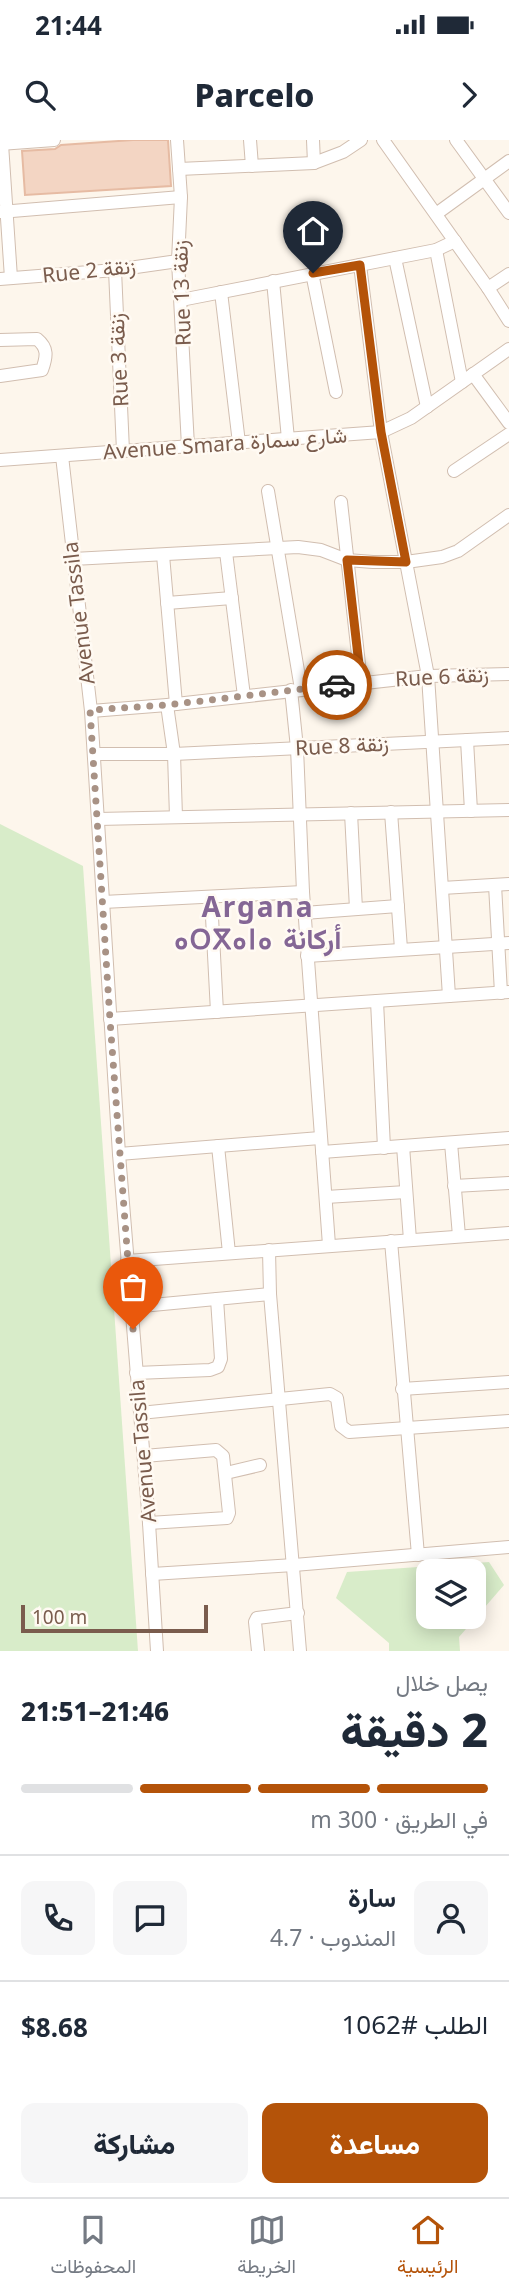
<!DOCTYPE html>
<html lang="ar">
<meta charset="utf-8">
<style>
:root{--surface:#fff;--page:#f6f6f7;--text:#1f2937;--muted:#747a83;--line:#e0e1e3;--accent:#b45309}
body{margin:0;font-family:"Noto Sans",Vazirmatn,"Noto Sans Tifinagh",sans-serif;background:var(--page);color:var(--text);direction:rtl;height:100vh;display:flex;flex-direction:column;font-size:26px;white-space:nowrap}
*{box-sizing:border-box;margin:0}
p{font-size:23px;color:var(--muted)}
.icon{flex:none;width:38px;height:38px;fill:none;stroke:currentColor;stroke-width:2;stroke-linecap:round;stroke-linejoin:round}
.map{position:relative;height:1511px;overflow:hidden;direction:ltr}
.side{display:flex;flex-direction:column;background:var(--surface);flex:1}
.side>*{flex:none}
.fabs{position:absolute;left:416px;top:1419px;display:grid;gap:14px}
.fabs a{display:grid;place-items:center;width:70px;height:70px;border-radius:14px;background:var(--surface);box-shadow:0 4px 18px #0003;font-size:35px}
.scale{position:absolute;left:21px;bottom:18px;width:187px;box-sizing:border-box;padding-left:7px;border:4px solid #7a5c4d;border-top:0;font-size:19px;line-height:24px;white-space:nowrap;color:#7a5c4d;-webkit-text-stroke:5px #fffaf3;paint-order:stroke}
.pin{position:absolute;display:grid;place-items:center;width:60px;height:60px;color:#fff;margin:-72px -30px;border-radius:50% 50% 50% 0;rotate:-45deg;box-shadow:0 0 7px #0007}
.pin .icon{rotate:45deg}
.courier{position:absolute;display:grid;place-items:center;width:70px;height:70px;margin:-35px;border:5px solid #b45309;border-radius:50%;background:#fff;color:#222;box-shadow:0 2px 9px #0007}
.overview em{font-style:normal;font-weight:800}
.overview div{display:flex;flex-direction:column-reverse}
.overview{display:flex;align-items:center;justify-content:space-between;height:119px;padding:0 21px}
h1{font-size:46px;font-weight:800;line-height:52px}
.bar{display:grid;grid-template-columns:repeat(4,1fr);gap:10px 7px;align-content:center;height:84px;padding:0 21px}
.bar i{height:9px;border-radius:5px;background:var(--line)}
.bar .on{background:var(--accent)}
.bar p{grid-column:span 4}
.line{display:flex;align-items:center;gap:18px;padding:0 21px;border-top:2px solid var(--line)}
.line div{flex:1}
.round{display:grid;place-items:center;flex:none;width:74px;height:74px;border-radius:14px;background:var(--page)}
.cta{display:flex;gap:14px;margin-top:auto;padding:14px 21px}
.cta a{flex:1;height:80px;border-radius:14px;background:var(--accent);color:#fff;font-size:28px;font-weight:800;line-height:80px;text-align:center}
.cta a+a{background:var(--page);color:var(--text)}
.status{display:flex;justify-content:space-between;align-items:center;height:49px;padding:0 35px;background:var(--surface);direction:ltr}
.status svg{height:19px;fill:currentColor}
header{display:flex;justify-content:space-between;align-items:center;height:91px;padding:0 21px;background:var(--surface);font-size:32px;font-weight:800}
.dock{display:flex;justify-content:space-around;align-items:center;height:98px;border-top:2px solid var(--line);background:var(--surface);font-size:19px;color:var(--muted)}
.dock a{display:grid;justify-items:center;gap:4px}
.dock .on{color:var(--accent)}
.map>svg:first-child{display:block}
.green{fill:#d8ecc9;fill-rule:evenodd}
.building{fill:#f3d5c3;stroke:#e6bba3;stroke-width:2}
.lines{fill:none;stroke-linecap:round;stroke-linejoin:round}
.minor-casing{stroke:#d1beb0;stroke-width:14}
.minor{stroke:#fff;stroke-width:12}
.done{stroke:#a89285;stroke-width:7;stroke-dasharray:0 12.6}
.route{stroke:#b45309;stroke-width:9}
.labels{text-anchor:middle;stroke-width:5;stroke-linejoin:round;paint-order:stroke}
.street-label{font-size:21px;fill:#7a5c4d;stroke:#fffaf3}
.district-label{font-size:28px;font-weight:bold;letter-spacing:2px;fill:#846695;stroke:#fffaf3}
</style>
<div class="status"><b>21:44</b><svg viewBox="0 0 49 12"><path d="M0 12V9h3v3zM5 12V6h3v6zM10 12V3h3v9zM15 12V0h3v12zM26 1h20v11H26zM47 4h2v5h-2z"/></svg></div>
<header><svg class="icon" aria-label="forward" viewBox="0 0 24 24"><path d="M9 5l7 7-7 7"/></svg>Parcelo<svg class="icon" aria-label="search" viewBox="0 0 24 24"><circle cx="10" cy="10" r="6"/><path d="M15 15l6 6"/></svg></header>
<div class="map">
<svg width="509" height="1511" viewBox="0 0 509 1511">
<rect width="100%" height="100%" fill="#fdf6ec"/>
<g class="green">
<path d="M0,684l83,42 55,785h-138z"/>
<path d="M489,1422l15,23 -45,52 1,14h-71v-8l-53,-45 11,-26zM429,1432h45v45h-45z"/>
</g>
<path class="building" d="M133,0h35l3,46 -146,9 -3,-44 33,-2 6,-4z"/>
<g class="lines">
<defs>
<g id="minor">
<path d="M177,0l4,57 -3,64 10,185"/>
<path d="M250,0l2,26"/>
<path d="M313,0l1,23"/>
<path d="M383,0l105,148 21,33"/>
<path d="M456,0l53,73"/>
<path d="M0,4l54,-4"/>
<path d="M2,4l9,134"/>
<path d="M179,29l135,-6 29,-11 18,-12"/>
<path d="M0,72l181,-15"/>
<path d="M436,74l73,-53"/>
<path d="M436,110l26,132"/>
<path d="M395,118l32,149"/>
<path d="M360,125l21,167 47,244 21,320"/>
<path d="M115,130l8,181"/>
<path d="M312,133l24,119"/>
<path d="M0,139l115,-9 63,-9"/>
<path d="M273,141l15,158"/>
<path d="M488,148l21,-14"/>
<path d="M221,152l18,151"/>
<path d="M181,160l255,-50 19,-9"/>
<path d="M0,200l37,-1c11,9 10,17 5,31l-42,6"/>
<path d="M473,234l36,49"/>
<path d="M62,316l29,255 28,443 30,369 8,128"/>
<path d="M0,320l381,-28 30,-14 98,-69"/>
<path d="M454,331l55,-37"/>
<path d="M268,351l33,198"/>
<path d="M341,362l20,180"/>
<path d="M226,412l18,144"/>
<path d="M163,415l13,149"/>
<path d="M73,419l225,-12 23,3 26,10 26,2h33l36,-5 16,-6 51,-36"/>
<path d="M167,463l65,-5"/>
<path d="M291,550l6,58 6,144 26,353"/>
<path d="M167,565l7,49 2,63"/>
<path d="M91,571l76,-6 261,-29 81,-2"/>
<path d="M467,600l4,71"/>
<path d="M94,614h80l335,-16"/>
<path d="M391,672l10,137"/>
<path d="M351,673l5,96"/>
<path d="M98,679l411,-9"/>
<path d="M495,745l6,108"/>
<path d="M442,748l67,-4"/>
<path d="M211,758l6,114"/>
<path d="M103,762l200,-10"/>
<path d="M304,773l94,-7"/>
<path d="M307,816l202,-13"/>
<path d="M377,861l7,147"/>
<path d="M110,879l399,-27"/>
<path d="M451,1003l8,93"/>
<path d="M218,1006l11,107"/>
<path d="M403,1006l7,94"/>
<path d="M322,1012l187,-14"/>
<path d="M119,1014l201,-16"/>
<path d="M454,1046l55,-3"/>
<path d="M326,1057l80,-5"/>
<path d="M391,1101l27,314"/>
<path d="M269,1110l1,44 30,357"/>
<path d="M127,1121l382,-28"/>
<path d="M131,1167l139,-13"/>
<path d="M136,1233l74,-3 8,-3 3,-8 -4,-60"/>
<path d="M402,1249l107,-7"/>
<path d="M140,1273l190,-19 7,4 4,28 8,6 160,-11"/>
<path d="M144,1316l72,-6 7,6 6,57 -2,5 -78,5"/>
<path d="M226,1333l34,-8"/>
<path d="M152,1434l142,-9 215,-18"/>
<path d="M258,1511l-3,-29 2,-4 41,-5"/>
</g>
</defs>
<use href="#minor" class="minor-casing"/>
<use href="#minor" class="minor"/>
</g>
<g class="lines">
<path class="done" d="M133,1189l-23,-309 -20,-310 77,-5 170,-20"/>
<path class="route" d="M313,133l47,-8 21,167 25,130 -59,-2 14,122 -24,3"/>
</g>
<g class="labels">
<g class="street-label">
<text transform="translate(89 131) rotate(-6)" y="7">Rue 2 زنقة</text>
<text transform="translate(182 153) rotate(-92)" y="7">Rue 13 زنقة</text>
<text transform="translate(119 220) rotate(-93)" y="7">Rue 3 زنقة</text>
<text transform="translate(225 304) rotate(-4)" y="7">Avenue Smara شارع سمارة</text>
<text transform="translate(79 473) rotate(-97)" y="7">Avenue Tassila</text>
<text transform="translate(442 537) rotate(-3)" y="7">Rue 6 زنقة</text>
<text transform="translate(342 606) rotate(-3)" y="7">Rue 8 زنقة</text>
<text transform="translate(143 1311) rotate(-95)" y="7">Avenue Tassila</text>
</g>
<g class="district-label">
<text x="258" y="777">Argana<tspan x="258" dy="32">ⴰⵔⴳⴰⵏⴰ أركانة</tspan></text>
</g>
</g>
</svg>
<div class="fabs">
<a><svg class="icon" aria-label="layers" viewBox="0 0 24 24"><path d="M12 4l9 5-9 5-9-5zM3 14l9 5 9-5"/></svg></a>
</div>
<div class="scale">100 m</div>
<div class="pin" style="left:133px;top:1189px;background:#ea580c"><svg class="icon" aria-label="bag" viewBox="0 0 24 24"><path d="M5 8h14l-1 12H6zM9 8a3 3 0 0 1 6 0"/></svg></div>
<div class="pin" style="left:313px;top:133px;background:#1f2937"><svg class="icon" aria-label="home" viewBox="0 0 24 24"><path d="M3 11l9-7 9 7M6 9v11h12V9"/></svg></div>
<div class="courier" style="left:337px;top:545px"><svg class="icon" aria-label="car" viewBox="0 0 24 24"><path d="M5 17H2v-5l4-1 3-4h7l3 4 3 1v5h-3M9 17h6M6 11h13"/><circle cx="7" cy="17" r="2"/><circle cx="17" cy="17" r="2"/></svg></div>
</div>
<section class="side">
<div class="overview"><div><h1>2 دقيقة</h1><p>يصل خلال</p></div><em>21:46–21:51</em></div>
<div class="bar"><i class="on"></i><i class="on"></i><i class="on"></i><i></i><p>في الطريق · 300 m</p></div>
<div class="line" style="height:126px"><a class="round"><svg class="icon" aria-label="person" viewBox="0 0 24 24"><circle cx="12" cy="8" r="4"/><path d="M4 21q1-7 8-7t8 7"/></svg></a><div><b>سارة</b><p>المندوب · 4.7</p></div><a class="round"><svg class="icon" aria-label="chat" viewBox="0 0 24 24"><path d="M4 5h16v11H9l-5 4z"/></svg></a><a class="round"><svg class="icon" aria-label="phone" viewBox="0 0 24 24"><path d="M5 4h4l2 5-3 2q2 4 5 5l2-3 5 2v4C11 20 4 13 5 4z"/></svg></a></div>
<div class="line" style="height:91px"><div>الطلب #1062</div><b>$8.68</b></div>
<div class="cta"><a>مساعدة</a><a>مشاركة</a></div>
</section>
<nav class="dock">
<a class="on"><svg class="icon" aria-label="home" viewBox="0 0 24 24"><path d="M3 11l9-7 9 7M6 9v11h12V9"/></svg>الرئيسية</a>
<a><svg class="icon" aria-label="map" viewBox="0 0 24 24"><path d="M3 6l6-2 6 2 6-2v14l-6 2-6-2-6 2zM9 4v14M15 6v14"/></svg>الخريطة</a>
<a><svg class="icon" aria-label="saved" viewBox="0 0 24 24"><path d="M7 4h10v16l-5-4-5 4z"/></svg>المحفوظات</a>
</nav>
